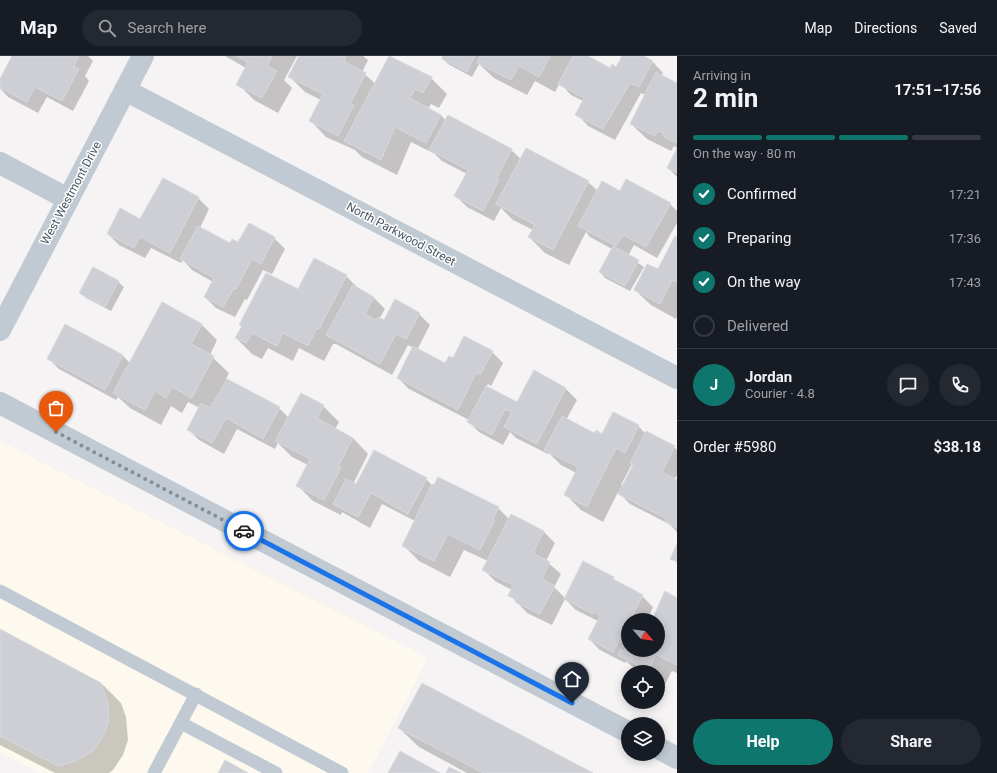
<!DOCTYPE html>
<meta charset="utf-8">
<style>
:root{--surface:#171b24;--page:#242831;--text:#f1f3f6;--muted:#9ea1a6;--line:#363941;--accent:#0f766e}
body{margin:0;font-family:Roboto,sans-serif;background:var(--page);color:var(--text);height:100vh;display:flex;flex-direction:column;font-size:15px;white-space:nowrap}
*{box-sizing:border-box;margin:0}
p{font-size:13px;color:var(--muted)}
.icon{flex:none;width:22px;height:22px;fill:none;stroke:currentColor;stroke-width:2;stroke-linecap:round;stroke-linejoin:round}
.map{position:relative;flex:1;overflow:hidden}
.drawer{display:flex;flex-direction:column;background:var(--surface);width:320px}
.drawer>*{flex:none}
.needle{width:26px;rotate:118deg}
.controls{position:absolute;left:621px;top:557px;display:grid;gap:8px}
.controls a{display:grid;place-items:center;width:44px;height:44px;border-radius:50%;background:var(--surface);box-shadow:0 2px 10px #0003;font-size:20px}
.pin{position:absolute;display:grid;place-items:center;width:34px;height:34px;color:#fff;margin:-41px -17px;border-radius:50% 50% 50% 0;rotate:-45deg;box-shadow:0 0 4px #0007}
.pin .icon{rotate:45deg}
.courier{position:absolute;display:grid;place-items:center;width:40px;height:40px;margin:-20px;border:3px solid #1a73e8;border-radius:50%;background:#fff;color:#222;box-shadow:0 1px 5px #0007}
.overview em{font-style:normal;font-weight:700}
.overview div{display:flex;flex-direction:column-reverse}
.overview{display:flex;align-items:center;justify-content:space-between;height:68px;padding:0 16px}
h1{font-size:26px;font-weight:700;line-height:30px}
.bar{display:grid;grid-template-columns:repeat(4,1fr);gap:6px 4px;align-content:center;height:48px;padding:0 16px}
.bar i{height:5px;border-radius:3px;background:var(--line)}
.bar .current{background:var(--accent)}
.bar p{grid-column:span 4}
.line{display:flex;align-items:center;gap:10px;padding:0 16px;border-top:1px solid var(--line)}
.line div{flex:1}
.round{display:grid;place-items:center;flex:none;width:42px;height:42px;border-radius:21px;background:var(--page)}
ol{padding:0 16px;list-style:none}
li{display:flex;align-items:center;gap:12px;height:44px}
li p{margin-inline-start:auto}
li .icon{padding:4px;border-radius:50%;background:var(--accent);color:#fff;stroke-width:4}
li:last-child{color:var(--muted)}
li i{width:22px;height:22px;border:2px solid var(--line);border-radius:50%}
.primary-button{display:flex;gap:8px;margin-top:auto;padding:8px 16px}
.primary-button a{flex:1;height:46px;border-radius:24px;background:var(--accent);color:#fff;font-size:16px;font-weight:700;line-height:46px;text-align:center}
.primary-button a+a{background:var(--page);color:var(--text)}
header{display:flex;align-items:center;gap:24px;box-sizing:border-box;height:56px;padding:0 20px;background:var(--surface);border-bottom:1px solid var(--line)}
header strong{font-size:19px}
nav{display:flex;gap:22px;margin-inline-start:auto;font-size:14px}
.search{width:280px;height:36px;background:var(--page);display:flex;align-items:center;gap:10px;box-sizing:border-box;padding:0 14px;border-radius:22px;color:var(--muted);font-size:15px}
main{display:flex;flex:1;min-height:0}
.map>svg:first-child{display:block}
.commercial{fill:#fdf9ef}
.shadow{fill:#0003;fill-rule:evenodd}
.building{fill:#cdcfd5;stroke:#d7d9de}
.lines{fill:none;stroke-linecap:round;stroke-linejoin:round}
.lane{stroke:#c1cad2;stroke-width:13}
.street{stroke:#c1cad2;stroke-width:22}
.done{stroke:#868d94;stroke-width:4;stroke-dasharray:0 7.2}
.route{stroke:#1a73e8;stroke-width:5}
.labels{text-anchor:middle;stroke-width:3;stroke-linejoin:round;paint-order:stroke}
.street-label{font-size:12px;fill:#4a5661;stroke:#fff}
</style>
<header>
<strong>Map</strong>
<div class="search"><svg class="icon" aria-label="search" viewBox="0 0 24 24"><circle cx="10" cy="10" r="6"/><path d="M15 15l6 6"/></svg>Search here</div>
<nav><a>Map</a><a>Directions</a><a>Saved</a></nav>
</header>
<main>
<div class="map">
<svg width="677" height="717" viewBox="0 0 677 717">
<rect width="100%" height="100%" fill="#f5f3f3"/>
<path class="commercial" d="M0,385l428,217 -60,115h-328l-40,-21z"/>
<g class="shadow">
<path d="M13,0h75l5,5 -8,15 4,5 -16,30 -26,-14 -9,16 -30,-16 -8,-9v-7z"/>
<path d="M225,0h72l-13,24 8,8 -14,25 -24,-13 -16,-16 8,-16z"/>
<path d="M300,0h63l5,4 -6,12 14,12 55,-6 16,16 -8,14 -8,-4 -3,5 13,6 5,6 65,29 10,9 67,23 10,9 22,1 50,12 7,7v12l-20,35 -23,-13 -6,11 16,11 -14,24 -25,-13 -5,-6 12,-23 -22,-12 -4,-5 -17,33 -24,-12 -16,-16 4,-7 -20,-10 -12,-12 -7,13 -27,-14 -11,-11 11,-22 -25,-13 -7,-7 -24,-12 -14,33 -35,-18 -7,-7 -29,-13 -15,-16 10,-21 -16,-8 -16,-16z"/>
<path d="M444,0h143l23,13 6,-1 7,-12h19l10,5 11,12 -2,3 16,8v64l-3,-2 -3,5 -24,-12 -16,-15 15,-29 -5,-2 -26,47 -27,-14 -11,-12 6,-13 -12,-6 -11,-12 -5,9 -20,-11 -8,14 -33,-17 -15,-14 -7,13 -24,-13 -5,-5z"/>
<path d="M677,95v26l-9,-9z"/>
<path d="M198,142l11,11 -9,19 30,16 44,-6 11,11 -13,25 -9,-4 -16,30 -2,-1 -10,18 -19,-9 -11,-11 8,-15 -21,-12 -9,-10 -2,3 -30,-15 -6,10 -26,-13 -11,-11z"/>
<path d="M677,183v78l-1,2 -25,-14 -16,-15 23,-19z"/>
<path d="M346,220l16,16 11,5 12,12 -6,10 5,2 35,-7 11,11 -13,25 29,15 7,-6 39,-7 11,11 -12,23 -3,-2 -2,3 31,16 17,-31 32,17 11,11 -11,20 29,14 8,1 11,-22 24,13 8,8 28,13 3,3v25l-3,5 3,1v51l-8,-8 -39,-20 -12,-12 -15,30 -22,-12 -16,-16 11,-21 -15,-8 -12,-12 -1,1 -32,-16 -6,-6 -7,13 -24,-13 -11,-11 1,-1 -60,-31 -11,-11 15,-30 -5,-3 -16,30 -56,-31h-3l-9,17 -25,-13 -6,13 -25,-13 -6,11 -10,-5 -16,-16 6,-11 -1,-2 57,-34zM632,408l2,1 -11,21 -2,-1z"/>
<path d="M118,226l6,5 -13,24 -25,-13 -6,-6z"/>
<path d="M201,268l16,16 -7,15 19,18 -3,6 53,29 10,10 34,-12 16,16 -4,7 18,9 15,16 -14,28 2,3 70,-6 6,6 66,23 11,11 2,-4 33,17 11,11 -9,18 15,13 -7,13 11,11 48,-20 7,7 22,11 11,11 -6,13h-19v30h30v-30h-5l24,-21v74l-5,-2 -8,15 -6,-3v-11h-20l-12,-11 -1,2 -25,-13 -11,-11 9,-18 -22,-11 -11,-11 -13,26 -25,-12 -17,-18 2,-5 -17,-9 -11,-11 4,-9 -24,-11 -14,27 -31,-16 -16,-16 12,-24 -33,-17 -12,24 -28,-16 -1,3 -28,-14 -16,-16 11,-20 -16,-8 -14,-14 -3,6 -38,-20 -13,25 -25,-14 -11,-11 12,-21 -12,-6 -6,11 -11,-7 -10,19 -31,-17 -12,-11 -2,3 -57,-31 -11,-11 18,-33 57,31 7,7z"/>
<path d="M0,575l101,52 20,20 5,14 2,23 -5,15 -10,15 -4,3h-54l-55,-28z"/>
<path d="M399,672l192,45h-124l-48,-26z"/>
</g>
<g class="building">
<path d="M12,0h67l-5,10 5,3 -17,32 -27,-14 -8,15 -27,-14v-9z"/>
<path d="M236,0h36l-5,10 10,5 -15,27 -26,-13 12,-23z"/>
<path d="M299,0h47l-2,5 22,12 -16,31 4,1 -16,31 -29,-15 14,-27 -35,-17z"/>
<path d="M389,0l43,21 -9,16 -8,-4 -5,9 31,17 -15,28 -31,-16 -14,33 -37,-19z"/>
<path d="M443,0h32l-8,16 -25,-13z"/>
<path d="M480,0h70l-11,21 -20,-11 -8,14 -34,-17z"/>
<path d="M573,0h15l22,12 2,-4 4,3 6,-11h22l9,5 -14,26 -9,-4 -27,46 -28,-14 9,-17 -26,-14z"/>
<path d="M656,16l21,11v60l-11,-5 -3,-3 1,-2 -6,-2 -3,5 -25,-12z"/>
<path d="M448,59l64,34 -16,30 3,1 -16,31 -29,-15 14,-26 -39,-20z"/>
<path d="M526,92l63,33 -36,69 -25,-13 7,-12 -39,-21z"/>
<path d="M677,92v25l-10,-5z"/>
<path d="M163,122l36,19 -29,56 -30,-16 -6,11 -27,-14 13,-26 20,11z"/>
<path d="M626,123l45,24 -25,44 -23,-12 -7,11 -38,-20 24,-45 18,10z"/>
<path d="M249,167l26,14 -14,27 -9,-5 -16,30 -2,-1 -11,19 -19,-10 10,-19 -34,-19 18,-33 32,17 2,-4 6,3z"/>
<path d="M675,180l2,2v44l-5,-2 -12,24 -26,-14 13,-26 11,5z"/>
<path d="M613,190l26,14 -14,26 -26,-14z"/>
<path d="M314,202l33,17 -28,54 -2,-1 -9,18 -25,-13 -6,13 -25,-13 -6,10 -11,-5 7,-12 -3,-1 27,-52 32,16z"/>
<path d="M93,211l26,14 -14,26 -26,-14z"/>
<path d="M353,229l21,12 -9,17 11,6 2,-3 6,3 11,-21 25,14 -14,26 -10,-5 -16,30 -54,-29z"/>
<path d="M162,246l40,22 -11,20 23,12 -22,42 -20,-11 -6,11 -11,-7 -10,19 -32,-17z"/>
<path d="M65,268l58,31 -18,35 -58,-31z"/>
<path d="M464,280l29,15 -13,24 -4,-2 -18,37 -61,-32 16,-32 32,17 4,-7 4,2z"/>
<path d="M534,314l32,18 -29,56 -33,-17 8,-15 -7,-3 -13,26 -25,-13 19,-36 31,16z"/>
<path d="M227,323l53,28 -17,32 -37,-21 -14,25 -25,-13 14,-27 9,5z"/>
<path d="M301,337l23,12 -7,13 36,20 -15,29 3,1 -17,32 -28,-14 14,-27 -35,-18z"/>
<path d="M613,356l26,13 -14,28 -9,-5 -29,59 -23,-12 14,-28 -34,-17 18,-34 32,17 2,-3 6,4z"/>
<path d="M646,375l29,15 -13,26 15,8v48l-12,-6 2,-3 -49,-25 15,-29 -3,-2z"/>
<path d="M374,394l53,28 -19,36 -37,-21 -13,24 -25,-13 13,-25 10,5z"/>
<path d="M438,421l61,30 -6,12 2,1 -15,30 -32,-16 -14,27 -32,-15 30,-62 2,1z"/>
<path d="M511,458l33,17 -11,22 17,9 -8,17 13,7 -15,28 -25,-12 1,-3 -8,-3 5,-11 -31,-15z"/>
<path d="M677,488v18l-7,-3z"/>
<path d="M583,505l31,16 -1,2 30,16 -13,25h-2v4l-15,28 -25,-13 12,-23 -6,-4 -1,2 -29,-15z"/>
<path d="M665,535l12,7v67l-21,-10 -8,16 -30,-16 2,-6 4,2 4,-7v6h30v-30h-6z"/>
<path d="M0,573l101,54 7,21 1,16 -5,15 -10,15 -18,11 -18,5 -58,-30z"/>
<path d="M422,627l171,90h-110l-85,-45z"/>
<path d="M400,695l40,22h-52z"/>
<path d="M225,704l23,13h-30z"/>
<path d="M449,711l12,6h-15z"/>
</g>
<g class="lines">
<g class="lane">
<path d="M0,535l342,182"/>
<path d="M181,667l95,50"/>
<path d="M154,717l42,-79"/>
</g>
<g class="street">
<path d="M125,34l552,288"/>
<path d="M0,107l68,36"/>
<path d="M0,274l143,-274"/>
<path d="M0,347l628,329"/>
<path d="M658,692l19,10"/>
</g>
</g>
<g class="lines">
<path class="done" d="M56,376l188,99"/>
<path class="route" d="M244,475l328,172"/>
</g>
<g class="labels">
<g class="street-label">
<text transform="translate(71 137) rotate(-62)" y="4">West Westmont Drive</text>
<text transform="translate(401 178) rotate(28)" y="4">North Parkwood Street</text>
</g>
</g>
</svg>
<div class="controls">
<a><svg class="needle" viewBox="-14 -14 28 28"><path d="M0-13l5 13h-10z" fill="#e53935"/><path d="M0 13l5-13h-10z" fill="#9ea1a6"/></svg></a>
<a><svg class="icon" aria-label="locate" viewBox="0 0 24 24"><circle cx="12" cy="12" r="6"/><path d="M12 2v4M12 18v4M2 12h4M18 12h4"/></svg></a>
<a><svg class="icon" aria-label="layers" viewBox="0 0 24 24"><path d="M12 4l9 5-9 5-9-5zM3 14l9 5 9-5"/></svg></a>
</div>
<div class="pin" style="left:56px;top:376px;background:#ea580c"><svg class="icon" aria-label="bag" viewBox="0 0 24 24"><path d="M5 8h14l-1 12H6zM9 8a3 3 0 0 1 6 0"/></svg></div>
<div class="pin" style="left:572px;top:647px;background:#1f2937"><svg class="icon" aria-label="home" viewBox="0 0 24 24"><path d="M3 11l9-7 9 7M6 9v11h12V9"/></svg></div>
<div class="courier" style="left:244px;top:475px"><svg class="icon" aria-label="car" viewBox="0 0 24 24"><path d="M5 17H2v-5l4-1 3-4h7l3 4 3 1v5h-3M9 17h6M6 11h13"/><circle cx="7" cy="17" r="2"/><circle cx="17" cy="17" r="2"/></svg></div>
</div>
<section class="drawer">
<div class="overview"><div><h1>2 min</h1><p>Arriving in</p></div><em>17:51–17:56</em></div>
<div class="bar"><i class="current"></i><i class="current"></i><i class="current"></i><i></i><p>On the way · 80 m</p></div>
<ol>
<li><svg class="icon" aria-label="check" viewBox="0 0 24 24"><path d="M5 12l5 5 9-10"/></svg>Confirmed<p>17:21</p></li>
<li><svg class="icon" aria-label="check" viewBox="0 0 24 24"><path d="M5 12l5 5 9-10"/></svg>Preparing<p>17:36</p></li>
<li><svg class="icon" aria-label="check" viewBox="0 0 24 24"><path d="M5 12l5 5 9-10"/></svg>On the way<p>17:43</p></li>
<li><i></i>Delivered</li>
</ol>
<div class="line" style="height:72px"><b class="round" style="background:var(--accent);color:#fff">J</b><div><b>Jordan</b><p>Courier · 4.8</p></div><a class="round"><svg class="icon" aria-label="chat" viewBox="0 0 24 24"><path d="M4 5h16v11H9l-5 4z"/></svg></a><a class="round"><svg class="icon" aria-label="phone" viewBox="0 0 24 24"><path d="M5 4h4l2 5-3 2q2 4 5 5l2-3 5 2v4C11 20 4 13 5 4z"/></svg></a></div>
<div class="line" style="height:52px"><div>Order #5980</div><b>$38.18</b></div>
<div class="primary-button"><a>Help</a><a>Share</a></div>
</section>
</main>
